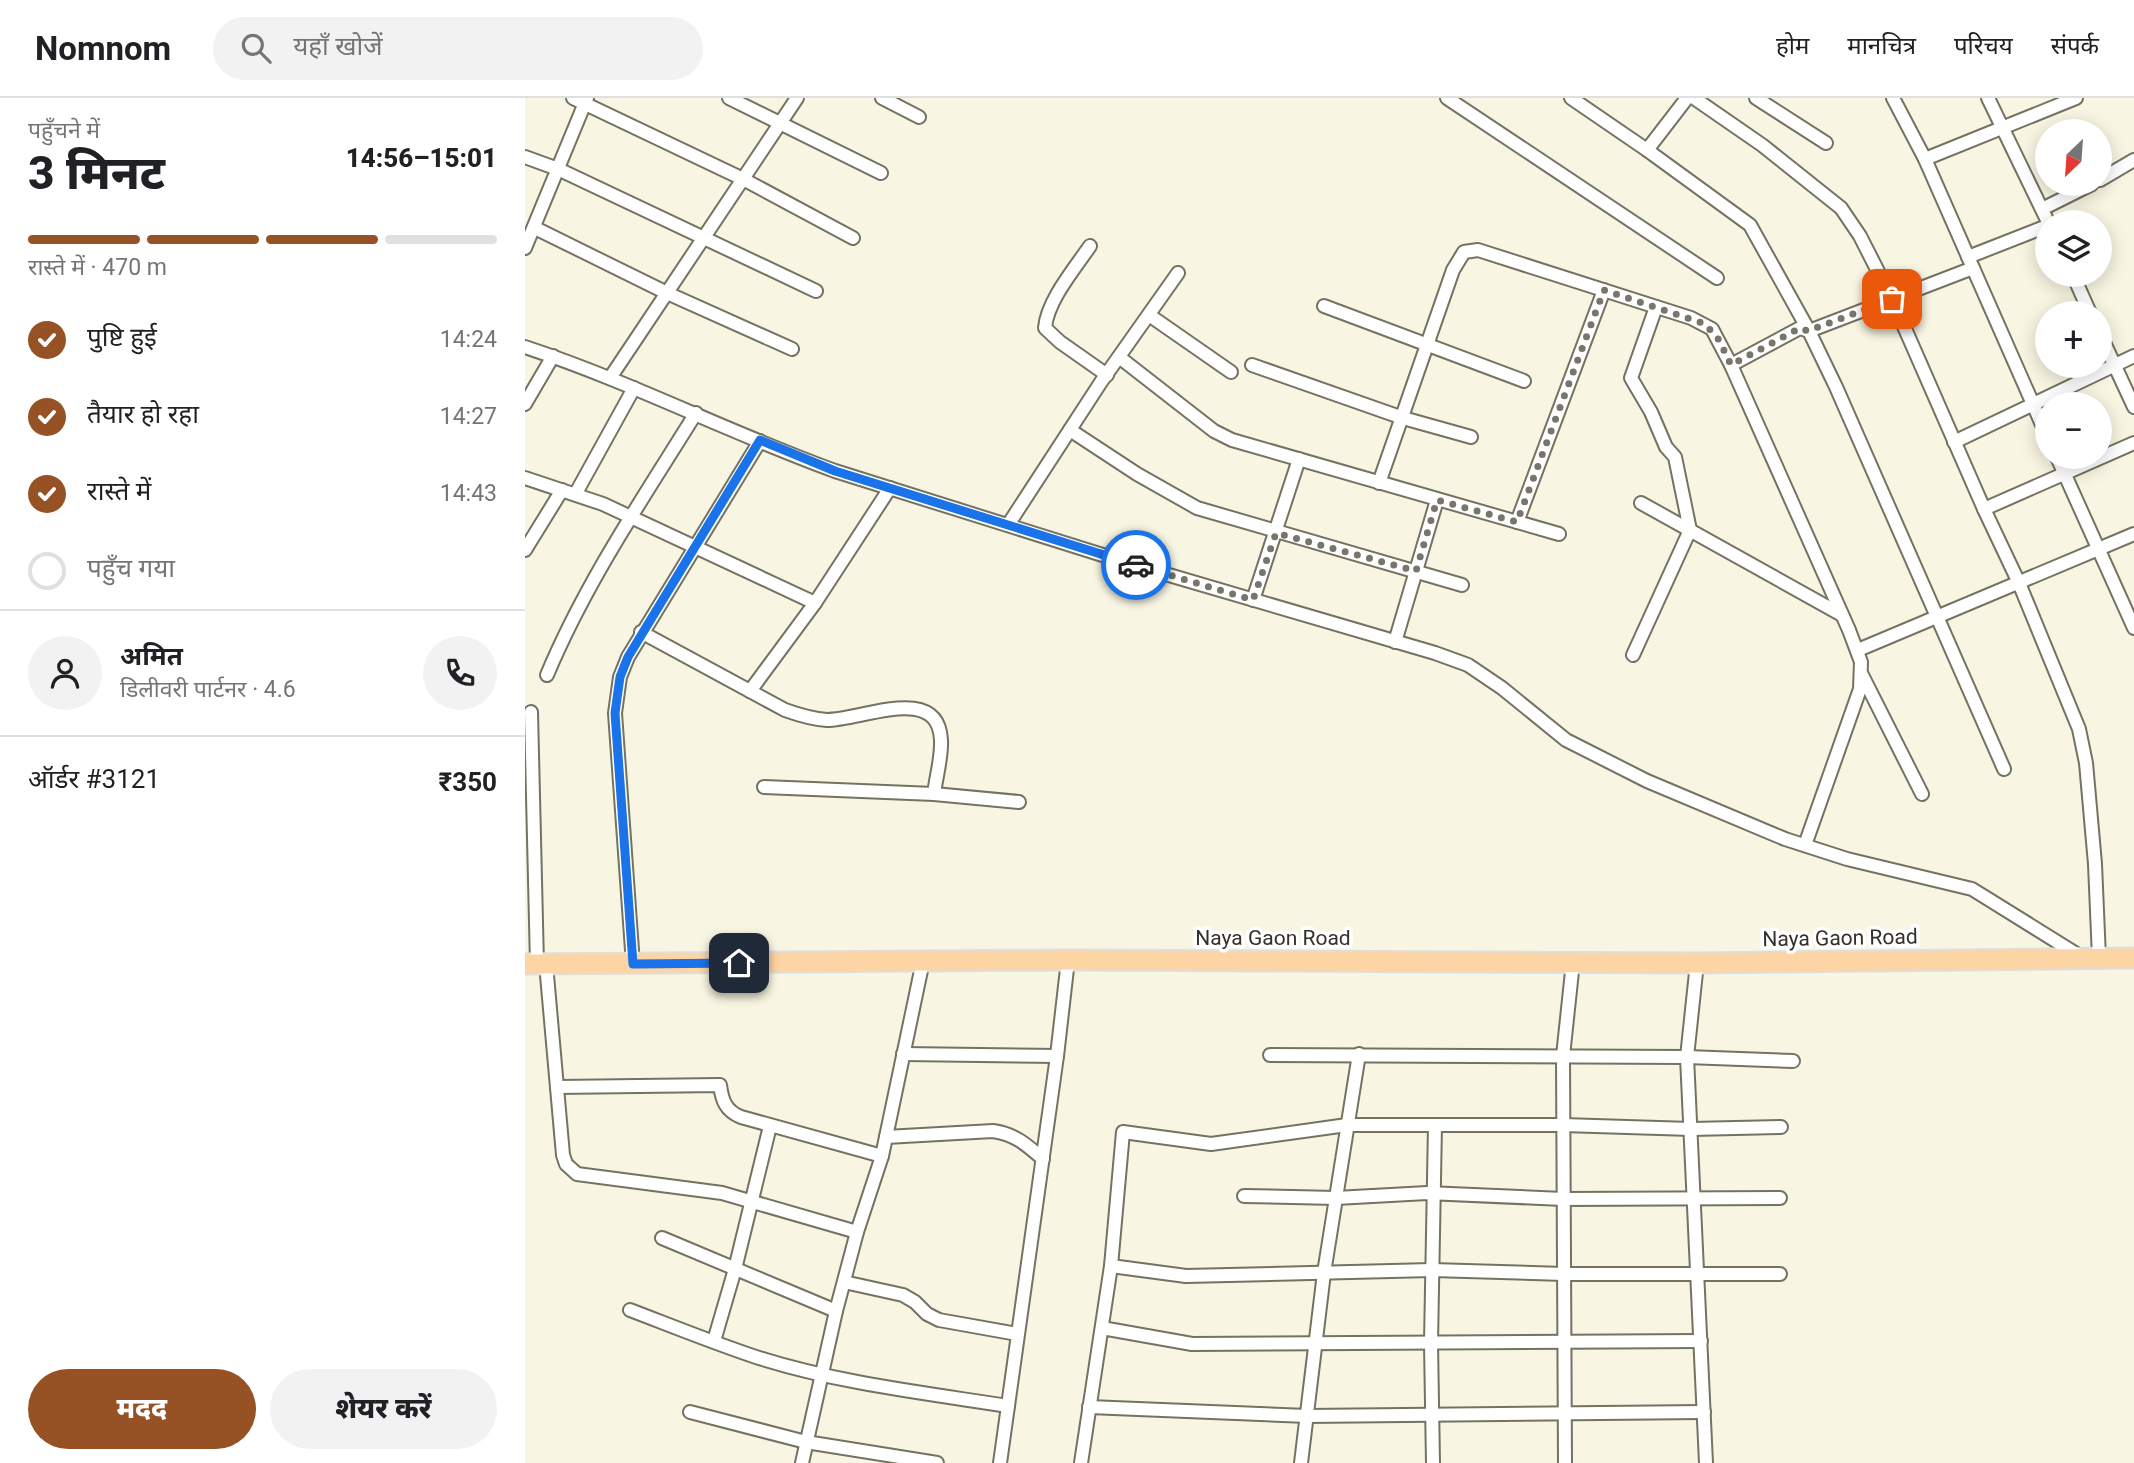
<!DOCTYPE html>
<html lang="hi">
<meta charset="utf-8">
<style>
:root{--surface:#fff;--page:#f2f2f2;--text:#202124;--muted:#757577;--line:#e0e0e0;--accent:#965224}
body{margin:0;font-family:Roboto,"Noto Sans Devanagari",sans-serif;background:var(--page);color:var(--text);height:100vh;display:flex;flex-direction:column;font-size:26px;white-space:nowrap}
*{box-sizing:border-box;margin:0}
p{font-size:23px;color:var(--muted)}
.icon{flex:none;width:38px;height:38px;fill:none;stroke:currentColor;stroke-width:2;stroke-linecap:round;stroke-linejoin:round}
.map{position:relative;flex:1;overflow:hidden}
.drawer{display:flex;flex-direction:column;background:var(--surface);width:525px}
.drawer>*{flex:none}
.needle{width:46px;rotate:205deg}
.tools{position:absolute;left:1510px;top:21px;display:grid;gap:14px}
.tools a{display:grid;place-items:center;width:77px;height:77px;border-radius:50%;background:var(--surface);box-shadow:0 4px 18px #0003;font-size:35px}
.pin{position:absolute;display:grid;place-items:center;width:60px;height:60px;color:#fff;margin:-30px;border-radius:14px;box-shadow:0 4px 10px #0006}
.courier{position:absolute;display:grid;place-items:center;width:70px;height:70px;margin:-35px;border:5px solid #1a73e8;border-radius:50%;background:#fff;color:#222;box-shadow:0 2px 9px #0007}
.head em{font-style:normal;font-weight:800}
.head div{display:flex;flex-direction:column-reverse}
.head{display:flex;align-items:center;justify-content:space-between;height:119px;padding:0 28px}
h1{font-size:46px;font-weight:800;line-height:52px}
.bar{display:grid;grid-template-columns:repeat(4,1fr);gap:10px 7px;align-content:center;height:84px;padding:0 28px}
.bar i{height:9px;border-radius:5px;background:var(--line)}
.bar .selected{background:var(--accent)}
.bar p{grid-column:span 4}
.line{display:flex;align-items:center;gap:18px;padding:0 28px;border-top:2px solid var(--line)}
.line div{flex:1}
.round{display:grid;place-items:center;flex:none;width:74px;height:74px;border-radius:37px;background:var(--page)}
ol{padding:0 28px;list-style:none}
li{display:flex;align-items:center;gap:21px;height:77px}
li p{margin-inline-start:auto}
li .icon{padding:7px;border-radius:50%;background:var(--accent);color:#fff;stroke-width:4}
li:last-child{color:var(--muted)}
li i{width:38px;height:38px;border:4px solid var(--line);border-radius:50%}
.cta{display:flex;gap:14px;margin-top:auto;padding:14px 28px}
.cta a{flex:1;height:80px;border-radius:42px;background:var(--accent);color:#fff;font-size:28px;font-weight:800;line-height:80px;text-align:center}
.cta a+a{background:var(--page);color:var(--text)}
header{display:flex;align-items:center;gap:42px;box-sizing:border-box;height:98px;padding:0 35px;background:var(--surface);border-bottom:2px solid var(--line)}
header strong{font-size:33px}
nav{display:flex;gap:38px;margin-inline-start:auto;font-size:24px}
.search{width:490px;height:63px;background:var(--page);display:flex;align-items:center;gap:18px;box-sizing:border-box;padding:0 24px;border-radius:38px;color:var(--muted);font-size:26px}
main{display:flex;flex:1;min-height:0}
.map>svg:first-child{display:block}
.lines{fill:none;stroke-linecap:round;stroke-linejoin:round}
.street-casing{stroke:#757262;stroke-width:16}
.primary-casing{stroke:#dededd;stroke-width:23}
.street{stroke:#fff;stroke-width:12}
.primary{stroke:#fdd4a4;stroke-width:19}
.done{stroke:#77766a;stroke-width:7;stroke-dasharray:0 12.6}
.route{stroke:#1a73e8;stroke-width:9}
.labels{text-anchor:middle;stroke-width:7;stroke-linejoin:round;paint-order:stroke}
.street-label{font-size:21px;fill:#32312a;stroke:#fff}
</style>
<header>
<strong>Nomnom</strong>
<div class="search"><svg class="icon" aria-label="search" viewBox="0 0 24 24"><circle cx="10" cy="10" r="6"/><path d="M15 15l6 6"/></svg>यहाँ खोजें</div>
<nav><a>होम</a><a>मानचित्र</a><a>परिचय</a><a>संपर्क</a></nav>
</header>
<main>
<section class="drawer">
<div class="head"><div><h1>3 मिनट</h1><p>पहुँचने में</p></div><em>14:56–15:01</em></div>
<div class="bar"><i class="selected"></i><i class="selected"></i><i class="selected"></i><i></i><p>रास्ते में · 470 m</p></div>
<ol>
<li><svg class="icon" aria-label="check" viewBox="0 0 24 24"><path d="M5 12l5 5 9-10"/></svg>पुष्टि हुई<p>14:24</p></li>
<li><svg class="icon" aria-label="check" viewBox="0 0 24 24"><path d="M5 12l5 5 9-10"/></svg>तैयार हो रहा<p>14:27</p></li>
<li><svg class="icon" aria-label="check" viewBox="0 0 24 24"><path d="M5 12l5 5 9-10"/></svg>रास्ते में<p>14:43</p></li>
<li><i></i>पहुँच गया</li>
</ol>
<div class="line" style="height:126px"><a class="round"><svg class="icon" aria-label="person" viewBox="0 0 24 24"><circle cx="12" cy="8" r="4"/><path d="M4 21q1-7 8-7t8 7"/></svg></a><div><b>अमित</b><p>डिलीवरी पार्टनर · 4.6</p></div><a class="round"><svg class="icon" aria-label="phone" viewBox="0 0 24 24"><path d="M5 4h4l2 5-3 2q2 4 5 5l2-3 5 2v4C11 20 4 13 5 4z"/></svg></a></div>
<div class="line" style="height:91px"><div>ऑर्डर #3121</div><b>₹350</b></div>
<div class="cta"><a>मदद</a><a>शेयर करें</a></div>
</section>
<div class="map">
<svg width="1609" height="1365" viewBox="0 0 1609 1365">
<rect width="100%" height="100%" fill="#f8f5e2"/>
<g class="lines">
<defs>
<g id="street">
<path d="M48,0l170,81 110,59"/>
<path d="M204,0l152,75"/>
<path d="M357,0l37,19"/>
<path d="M922,0l270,180"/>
<path d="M1046,0l76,52 103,75 59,106 27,56 168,382"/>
<path d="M1169,0l68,47 79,63 19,28 32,63 92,210 35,74 60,146 7,34 9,101 4,94"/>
<path d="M1231,0l70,45"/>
<path d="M1368,0l32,61 122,277"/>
<path d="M1463,0l60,124"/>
<path d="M1122,52l40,-52"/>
<path d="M0,59l33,12 258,122"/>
<path d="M1400,61l151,-61"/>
<path d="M1575,82l34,-20"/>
<path d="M1517,111l50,-25"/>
<path d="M10,130l132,65 125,56"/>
<path d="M565,148c-15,22 -43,55 -45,82l15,14 47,33"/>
<path d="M0,150l62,-150"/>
<path d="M1443,159l79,-31"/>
<path d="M1548,177l17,38"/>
<path d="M799,208l200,75"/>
<path d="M624,217l82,57"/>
<path d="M1575,236l34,73"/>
<path d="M0,249c106,35 205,86 310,124l293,92 307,90 33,12 34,23 64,52 81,41 138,58 62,20 125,30 111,69"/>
<path d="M594,259l95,74 18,9 327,94"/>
<path d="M727,267l151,53 68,19"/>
<path d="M1206,267l69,-37 9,3 164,-63"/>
<path d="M85,280l187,-280"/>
<path d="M0,306l28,-48"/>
<path d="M545,332l67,44 60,34 265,77"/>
<path d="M1429,344l180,-86"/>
<path d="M1532,359l77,171"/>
<path d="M0,380l78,26 212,99"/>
<path d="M854,385l74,-213 11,-18 14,-2 213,68 21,11 19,36 118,265 12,32 -1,27 -55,156"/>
<path d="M51,395l58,-105"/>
<path d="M1116,405l201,112"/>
<path d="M1459,411l150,-66"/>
<path d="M992,424l87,-232"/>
<path d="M483,427l93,-143 77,-109"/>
<path d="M0,452l37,-60"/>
<path d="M728,502l46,-141"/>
<path d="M116,534l144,78c14,5 27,9 42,10 35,0 111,-37 114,20 1,17 -5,37 -7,54"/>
<path d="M870,544l42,-142"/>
<path d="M1333,552l276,-116"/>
<path d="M1108,557l57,-125 -15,-73 -9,-10 -15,-35 -20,-34 25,-71"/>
<path d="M22,577c39,-93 96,-177 149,-262"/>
<path d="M1337,577l60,119"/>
<path d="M225,593l65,-88 75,-115"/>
<path d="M6,614l6,252"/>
<path d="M239,689l170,7 85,8"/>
<path d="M1172,865l-10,94 19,406"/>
<path d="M21,866l17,191 3,9 11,10 145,19 135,39"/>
<path d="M108,866l-18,-251 5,-36 8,-20 132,-216"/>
<path d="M378,956l154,2"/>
<path d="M745,957l417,2 106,4"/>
<path d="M32,989l163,-2c2,16 6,26 21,32l141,39"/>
<path d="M361,1039l107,-6c22,3 34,14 50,28"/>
<path d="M719,1098l92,2 91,-5 136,6 217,-1"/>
<path d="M137,1140l174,73"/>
<path d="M586,1168l75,10 246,-6 132,4h216"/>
<path d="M319,1184l59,13 12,7 12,12 12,6 78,14"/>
<path d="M105,1212c42,16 84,33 126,47 81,26 168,36 252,49"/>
<path d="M577,1230l90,16 509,-3"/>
<path d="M189,1243l21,-72 35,-143"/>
<path d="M564,1309l218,9 397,-4"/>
<path d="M165,1314l116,30 131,21"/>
<path d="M277,1365l34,-152 21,-79 25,-76 41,-195"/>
<path d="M475,1365l57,-407 11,-96"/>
<path d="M556,1365l30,-197 12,-134 88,12 136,-19h216l128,4 90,-2"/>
<path d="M776,1365l23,-190 35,-219"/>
<path d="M908,1365l-2,-120 4,-218"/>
<path d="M1040,1365l-2,-407 10,-94"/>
</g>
<path id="primary" d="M0,866l543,-4 629,3 437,-5"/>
</defs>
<use href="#street" class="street-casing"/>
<use href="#primary" class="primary-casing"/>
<use href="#street" class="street"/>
<use href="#primary" class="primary"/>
</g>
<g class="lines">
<path class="done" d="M611,467l117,35 23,-67 140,38 21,-71 80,22 87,-232 101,34 14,16 12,25 69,-37 8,3 84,-32"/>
<path class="route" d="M214,865l-106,1 -18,-251 5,-36 8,-20 132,-217 75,31 301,94"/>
</g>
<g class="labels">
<g class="street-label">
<text x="748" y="847">Naya Gaon Road</text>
<text transform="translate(1315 840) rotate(-1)" y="7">Naya Gaon Road</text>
</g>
</g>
</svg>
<div class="tools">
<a><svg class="needle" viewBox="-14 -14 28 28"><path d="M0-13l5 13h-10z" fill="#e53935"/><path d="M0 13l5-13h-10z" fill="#757577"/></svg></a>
<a><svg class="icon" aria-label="layers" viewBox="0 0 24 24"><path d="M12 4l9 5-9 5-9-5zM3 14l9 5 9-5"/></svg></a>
<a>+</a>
<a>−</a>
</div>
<div class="pin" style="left:1367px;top:201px;background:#ea580c"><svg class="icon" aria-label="bag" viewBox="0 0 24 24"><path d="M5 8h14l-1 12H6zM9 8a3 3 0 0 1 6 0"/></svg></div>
<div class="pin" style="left:214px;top:865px;background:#1f2937"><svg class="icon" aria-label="home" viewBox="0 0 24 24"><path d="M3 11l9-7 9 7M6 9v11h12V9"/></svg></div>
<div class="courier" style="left:611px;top:467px"><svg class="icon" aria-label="car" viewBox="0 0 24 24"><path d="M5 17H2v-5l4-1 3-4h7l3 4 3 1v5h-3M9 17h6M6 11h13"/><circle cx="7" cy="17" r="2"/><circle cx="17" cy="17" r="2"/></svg></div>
</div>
</main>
